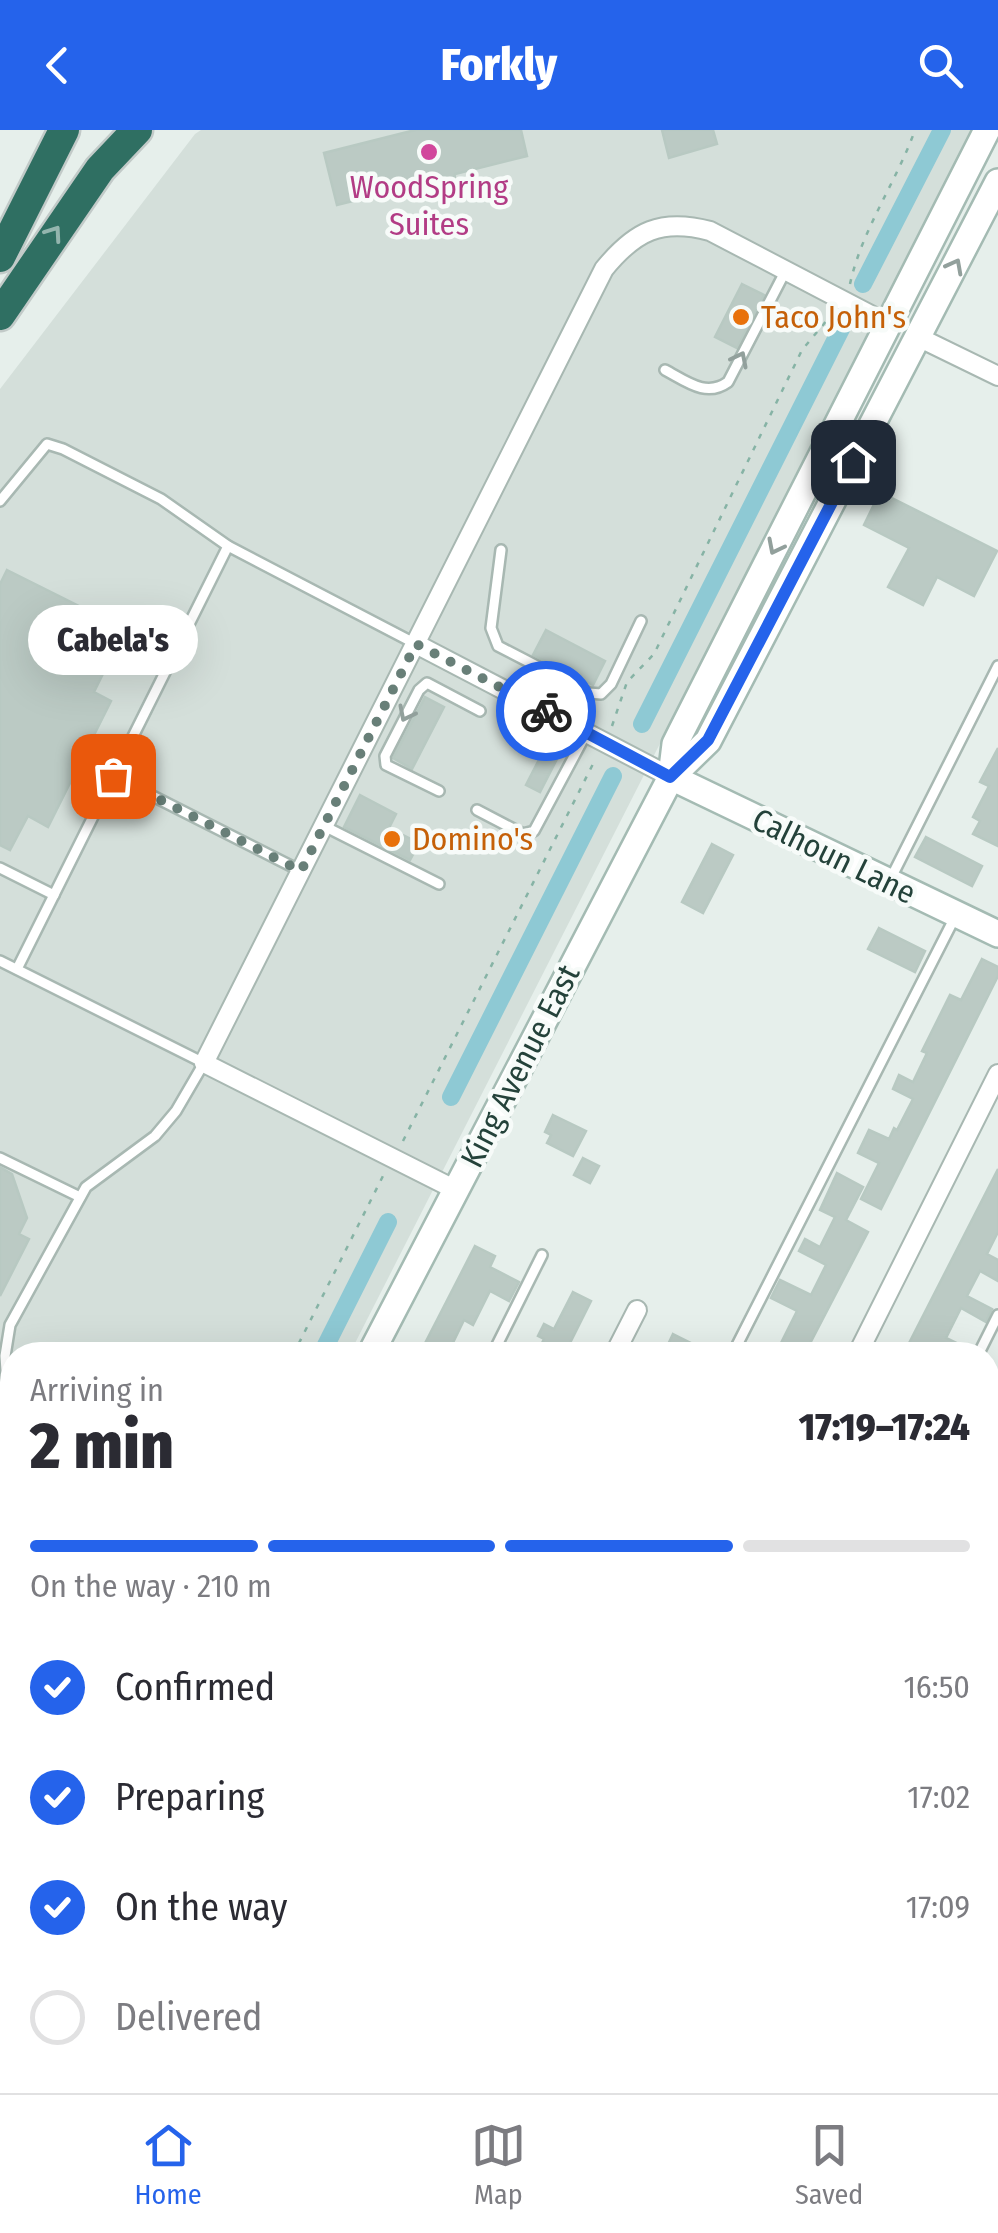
<!DOCTYPE html>
<meta charset="utf-8">
<style>
:root{--surface:#fff;--page:#f7f7f7;--text:#2b2b33;--muted:#7c7c81;--line:#e1e1e2;--accent:#2563eb}
body{margin:0;font-family:"Fira Sans Condensed",sans-serif;background:var(--page);color:var(--text);height:100vh;display:flex;flex-direction:column;font-size:38px;white-space:nowrap}
*{box-sizing:border-box;margin:0}
p{font-size:32px;color:var(--muted)}
.icon{flex:none;width:55px;height:55px;fill:none;stroke:currentColor;stroke-width:2;stroke-linecap:round;stroke-linejoin:round}
.map{position:relative;flex:1;overflow:hidden}
.side{position:absolute;left:0px;top:1212px;width:1000px;height:752px;display:flex;flex-direction:column;background:var(--surface);border-radius:40px 40px 0 0;box-shadow:0 10px 40px #0002}
.side>*{flex:none}
.pin{position:absolute;display:grid;place-items:center;width:85px;height:85px;color:#fff;margin:-42px;border-radius:20px;box-shadow:0 5px 15px #0006}
.courier{position:absolute;display:grid;place-items:center;width:100px;height:100px;margin:-50px;border:8px solid #2563eb;border-radius:50%;background:#fff;color:#222;box-shadow:0 2px 12px #0007}
.bubble{position:absolute;height:70px;border-radius:35px;background:var(--surface);box-shadow:0 10px 40px #0002;font-size:32px;font-weight:800;line-height:70px;text-align:center}
.headline em{font-style:normal;font-weight:800}
.headline div{display:flex;flex-direction:column-reverse}
.headline{display:flex;align-items:center;justify-content:space-between;height:170px;padding:0 30px}
h1{font-size:65px;font-weight:800;line-height:75px}
.bar{display:grid;grid-template-columns:repeat(4,1fr);gap:15px 10px;align-content:center;height:120px;padding:0 30px}
.bar i{height:12px;border-radius:8px;background:var(--line)}
.bar .current{background:var(--accent)}
.bar p{grid-column:span 4}
ol{padding:0 30px;list-style:none}
li{display:flex;align-items:center;gap:30px;height:110px}
li p{margin-inline-start:auto}
li .icon{padding:10px;border-radius:50%;background:var(--accent);color:#fff;stroke-width:4}
li:last-child{color:var(--muted)}
li i{width:55px;height:55px;border:5px solid var(--line);border-radius:50%}
header{display:flex;justify-content:space-between;align-items:center;height:130px;padding:0 30px;background:var(--accent);color:#fff;font-size:45px;font-weight:800}
.tabs{display:flex;justify-content:space-around;align-items:center;height:140px;border-top:2px solid var(--line);background:var(--surface);font-size:28px;color:var(--muted)}
.tabs a{display:grid;justify-items:center;gap:5px}
.tabs .current{color:var(--accent)}
.map>svg:first-child{display:block}
.built{fill:#d4dfda}
.lines{fill:none;stroke-linecap:round;stroke-linejoin:round}
.canal{stroke:#8ec9d4;stroke-width:18}
.building{fill:#bbcac4;stroke:#b8c9c2;stroke-width:2.5}
.lane-casing{stroke:#a8b8b2;stroke-width:14}
.street-casing{stroke:#a8b8b2;stroke-width:22}
.secondary-casing{stroke:#a4bbb3;stroke-width:30}
.highway-casing{stroke:#c2cac8;stroke-width:35}
.path{stroke:#86b3a5;stroke-width:2.5;stroke-dasharray:5 8;stroke-linecap:butt}
.lane{stroke:#fff;stroke-width:9}
.street{stroke:#fff;stroke-width:18}
.secondary{stroke:#fff;stroke-width:25}
.highway{stroke:#2f6f62;stroke-width:30}
.oneway{stroke:#93b5ae}
.oneway2{stroke:#92a09c}
.done{stroke:#687f78;stroke-width:10;stroke-dasharray:0 18}
.route{stroke:#2563eb;stroke-width:12}
.hotel-dot{fill:#d1479c;stroke:#f7fbf9;stroke-width:4}
.food-dot{fill:#e8710a;stroke:#f7fbf9;stroke-width:4}
.labels{text-anchor:middle;stroke-width:9;stroke-linejoin:round;paint-order:stroke}
.hotel-label{font-size:32px;fill:#b23c85;stroke:#f7fbf9}
.food-label{font-size:32px;fill:#c56008;stroke:#f7fbf9;text-anchor:start}
.street-label{font-size:32px;fill:#24423a;stroke:#f7fbf9}
</style>
<header><svg class="icon" aria-label="back" viewBox="0 0 24 24"><path d="M15 5l-7 7 7 7"/></svg>Forkly<svg class="icon" aria-label="search" viewBox="0 0 24 24"><circle cx="10" cy="10" r="6"/><path d="M15 15l6 6"/></svg></header>
<div class="map">
<svg width="998" height="1963" viewBox="0 0 998 1963">
<rect width="100%" height="100%" fill="#e6efeb"/>
<path class="built" d="M201,0h771l-623,1225h-337v179l-12,-7v-1138l195,-255z"/>
<g class="lines">
<g class="canal">
<path d="M863,154l79,-154"/>
<path d="M642,594l200,-397"/>
<path d="M451,967l162,-321"/>
<path d="M321,1225l67,-133"/>
<path d="M0,1860l12,-25"/>
</g>
</g>
<g class="building">
<path d="M415,0h106l6,26 -72,18 -1,12 -34,8 -3,-9 -80,20 -13,-52z"/>
<path d="M662,0h51l4,14 -48,14z"/>
<path d="M742,154l22,11 -27,53 -22,-11z"/>
<path d="M880,362l117,59 -23,45 -37,-19 -14,28 -35,-18 21,-39 -45,-23z"/>
<path d="M7,440l118,59 -31,63 17,9 -63,126 -20,-11 -18,34 -10,-5v-261z"/>
<path d="M546,500l59,31 -12,24 -60,-30z"/>
<path d="M425,567l19,10 -32,62 -19,-11z"/>
<path d="M545,618l14,7 -19,37 -14,-7z"/>
<path d="M998,618v98l-25,-12 7,-13 -7,-4 16,-31 -9,-4z"/>
<path d="M360,665l36,19 -7,14 30,15 -9,17 -66,-33z"/>
<path d="M926,707l56,29 -10,20 -57,-29z"/>
<path d="M712,714l21,11 -30,58 -21,-11z"/>
<path d="M879,798l46,23 -10,21 -47,-23z"/>
<path d="M982,829l16,8v9l-117,233 -20,-10 18,-36 -21,-10 11,-23 20,9 5,-11 3,2 16,-31 -20,-10 6,-14 14,7 14,-29 -5,-2 28,-56 11,5z"/>
<path d="M553,985l33,16 -13,25 -26,-13 4,-8 -6,-3z"/>
<path d="M583,1028l16,8 -9,17 -16,-8z"/>
<path d="M0,1037l12,7 15,44 -8,16 10,5 -29,57z"/>
<path d="M998,1039v63l-11,22 11,6v21l-18,-10 -13,25 25,13 -6,13 -25,-14 -15,30 25,12 -1,5h-67z"/>
<path d="M837,1043l26,14 -17,33 22,12 -64,123h-29l22,-44 -26,-13 9,-18 31,15 15,-30 -27,-14 6,-12 15,8 15,-30 -15,-7z"/>
<path d="M475,1116l20,10 -5,11 29,15 -10,19 -19,-10 -17,34 -9,-5 -17,35h-28z"/>
<path d="M573,1162l18,9 -27,54h-28l8,-16 -6,-3 6,-12 10,5z"/>
<path d="M673,1204l20,10 -5,11h-25z"/>
<path d="M0,1445l12,17v58l-12,9z"/>
<path d="M0,1686h12v70l-12,-1z"/>
</g>
<g class="lines">
<defs>
<g id="lane">
<path d="M665,240c21,11 41,28 63,12l58,-112"/>
<path d="M0,371l47,-57 16,5 98,50 67,47 188,98"/>
<path d="M501,420l-10,78 7,18 91,47 12,1 10,-10 30,-63"/>
<path d="M113,646l188,95"/>
<path d="M439,661l-53,-26 -1,-9 34,-66 8,-7 53,28"/>
<path d="M477,680l46,24 11,-3 53,-99"/>
<path d="M324,696l115,58"/>
<path d="M0,738l54,27"/>
<path d="M891,748l107,-212"/>
<path d="M0,831l204,102 -28,48 -21,25 -69,51 -76,138 -5,31 6,89 -11,35"/>
<path d="M17,839l211,-423"/>
<path d="M0,1028l80,39"/>
<path d="M492,1225l50,-100"/>
<path d="M732,1225l223,-438"/>
<path d="M978,1225l20,-40"/>
<path d="M988,1681l10,-20"/>
<path d="M361,1963l6,-11"/>
<path d="M604,1963l6,-11"/>
<path d="M845,1963l5,-11"/>
</g>
<g id="street">
<path d="M918,207l80,39"/>
<path d="M416,514l255,133"/>
<path d="M456,1060l-252,-127 400,-794c31,-38 57,-51 106,-38l178,93"/>
<path d="M614,1225l23,-45"/>
<path d="M857,1225l141,-281"/>
<path d="M0,1416l12,6"/>
<path d="M988,1454l10,-20"/>
<path d="M0,1594l12,-25"/>
<path d="M482,1963l5,-11"/>
<path d="M727,1963l5,-11"/>
<path d="M966,1963l5,-11"/>
</g>
<g id="secondary">
<path d="M671,647l4,-33 6,-12 306,-602"/>
<path d="M671,647l327,157"/>
<path d="M370,1225l301,-578 37,-36 290,-559"/>
<path d="M988,1916l10,5"/>
<path d="M0,1955l12,-25"/>
</g>
<g id="highway">
<path d="M0,127l64,-127"/>
<path d="M0,185l100,-146 37,-39"/>
</g>
</defs>
<use href="#lane" class="lane-casing"/>
<use href="#street" class="street-casing"/>
<use href="#secondary" class="secondary-casing"/>
<use href="#highway" class="highway-casing"/>
<g class="path">
<path d="M850,154c12,-55 46,-101 65,-154"/>
<path d="M612,596l15,-44 27,-28 148,-304 31,-37"/>
<path d="M403,1011l192,-381"/>
<path d="M293,1225l91,-181"/>
</g>
<use href="#lane" class="lane"/>
<use href="#street" class="street"/>
<use href="#secondary" class="secondary"/>
<use href="#highway" class="highway"/>
</g>
<defs><path id="oneway-chevron" d="M-2-3.5L2.5 0L-2 3.5" fill="none" stroke-width="1.6" stroke-linecap="round" stroke-linejoin="round" transform="scale(2.5)"/></defs>
<use class="oneway" href="#oneway-chevron" transform="translate(54 103) rotate(-55)"/>
<g class="oneway2">
<use href="#oneway-chevron" transform="translate(955 136) rotate(-62)"/>
<use href="#oneway-chevron" transform="translate(740 229) rotate(-63)"/>
<use href="#oneway-chevron" transform="translate(775 417) rotate(117)"/>
<use href="#oneway-chevron" transform="translate(406 584) rotate(117)"/>
</g>
<g class="lines">
<path class="done" d="M113,646l188,95 115,-227 130,67"/>
<path class="route" d="M546,581l124,66 38,-37 145,-278"/>
</g>
<circle class="hotel-dot" cx="429" cy="22" r="10"/>
<g class="food-dot">
<circle cx="741" cy="187" r="10"/>
<circle cx="392" cy="709" r="10"/>
</g>
<g class="labels">
<g class="hotel-label">
<text x="429" y="68">WoodSpring<tspan x="429" dy="37">Suites</tspan></text>
</g>
<g class="food-label">
<text x="761" y="198">Taco John's</text>
<text x="412" y="720">Domino's</text>
</g>
<g class="street-label">
<text transform="translate(834 726) rotate(26)" y="11">Calhoun Lane</text>
<text transform="translate(520 936) rotate(-63)" y="11">King Avenue East</text>
</g>
</g>
</svg>
<div class="pin" style="left:113px;top:646px;background:#ea580c"><svg class="icon" aria-label="bag" viewBox="0 0 24 24"><path d="M5 8h14l-1 12H6zM9 8a3 3 0 0 1 6 0"/></svg></div>
<div class="pin" style="left:853px;top:332px;background:#1f2937"><svg class="icon" aria-label="home" viewBox="0 0 24 24"><path d="M3 11l9-7 9 7M6 9v11h12V9"/></svg></div>
<div class="courier" style="left:546px;top:581px"><svg class="icon" aria-label="bike" viewBox="0 0 24 24"><circle cx="6" cy="16" r="4"/><circle cx="18" cy="16" r="4"/><path d="M6 16l4-8h5l3 8M10 8l3 8H6M13 5h3"/></svg></div>
<div class="bubble" style="left:28px;top:475px;width:170px">Cabela's</div>
<section class="side">
<div class="headline"><div><h1>2 min</h1><p>Arriving in</p></div><em>17:19–17:24</em></div>
<div class="bar"><i class="current"></i><i class="current"></i><i class="current"></i><i></i><p>On the way · 210 m</p></div>
<ol>
<li><svg class="icon" aria-label="check" viewBox="0 0 24 24"><path d="M5 12l5 5 9-10"/></svg>Confirmed<p>16:50</p></li>
<li><svg class="icon" aria-label="check" viewBox="0 0 24 24"><path d="M5 12l5 5 9-10"/></svg>Preparing<p>17:02</p></li>
<li><svg class="icon" aria-label="check" viewBox="0 0 24 24"><path d="M5 12l5 5 9-10"/></svg>On the way<p>17:09</p></li>
<li><i></i>Delivered</li>
</ol>
</section>
</div>
<nav class="tabs">
<a class="current"><svg class="icon" aria-label="home" viewBox="0 0 24 24"><path d="M3 11l9-7 9 7M6 9v11h12V9"/></svg>Home</a>
<a><svg class="icon" aria-label="map" viewBox="0 0 24 24"><path d="M3 6l6-2 6 2 6-2v14l-6 2-6-2-6 2zM9 4v14M15 6v14"/></svg>Map</a>
<a><svg class="icon" aria-label="saved" viewBox="0 0 24 24"><path d="M7 4h10v16l-5-4-5 4z"/></svg>Saved</a>
</nav>
